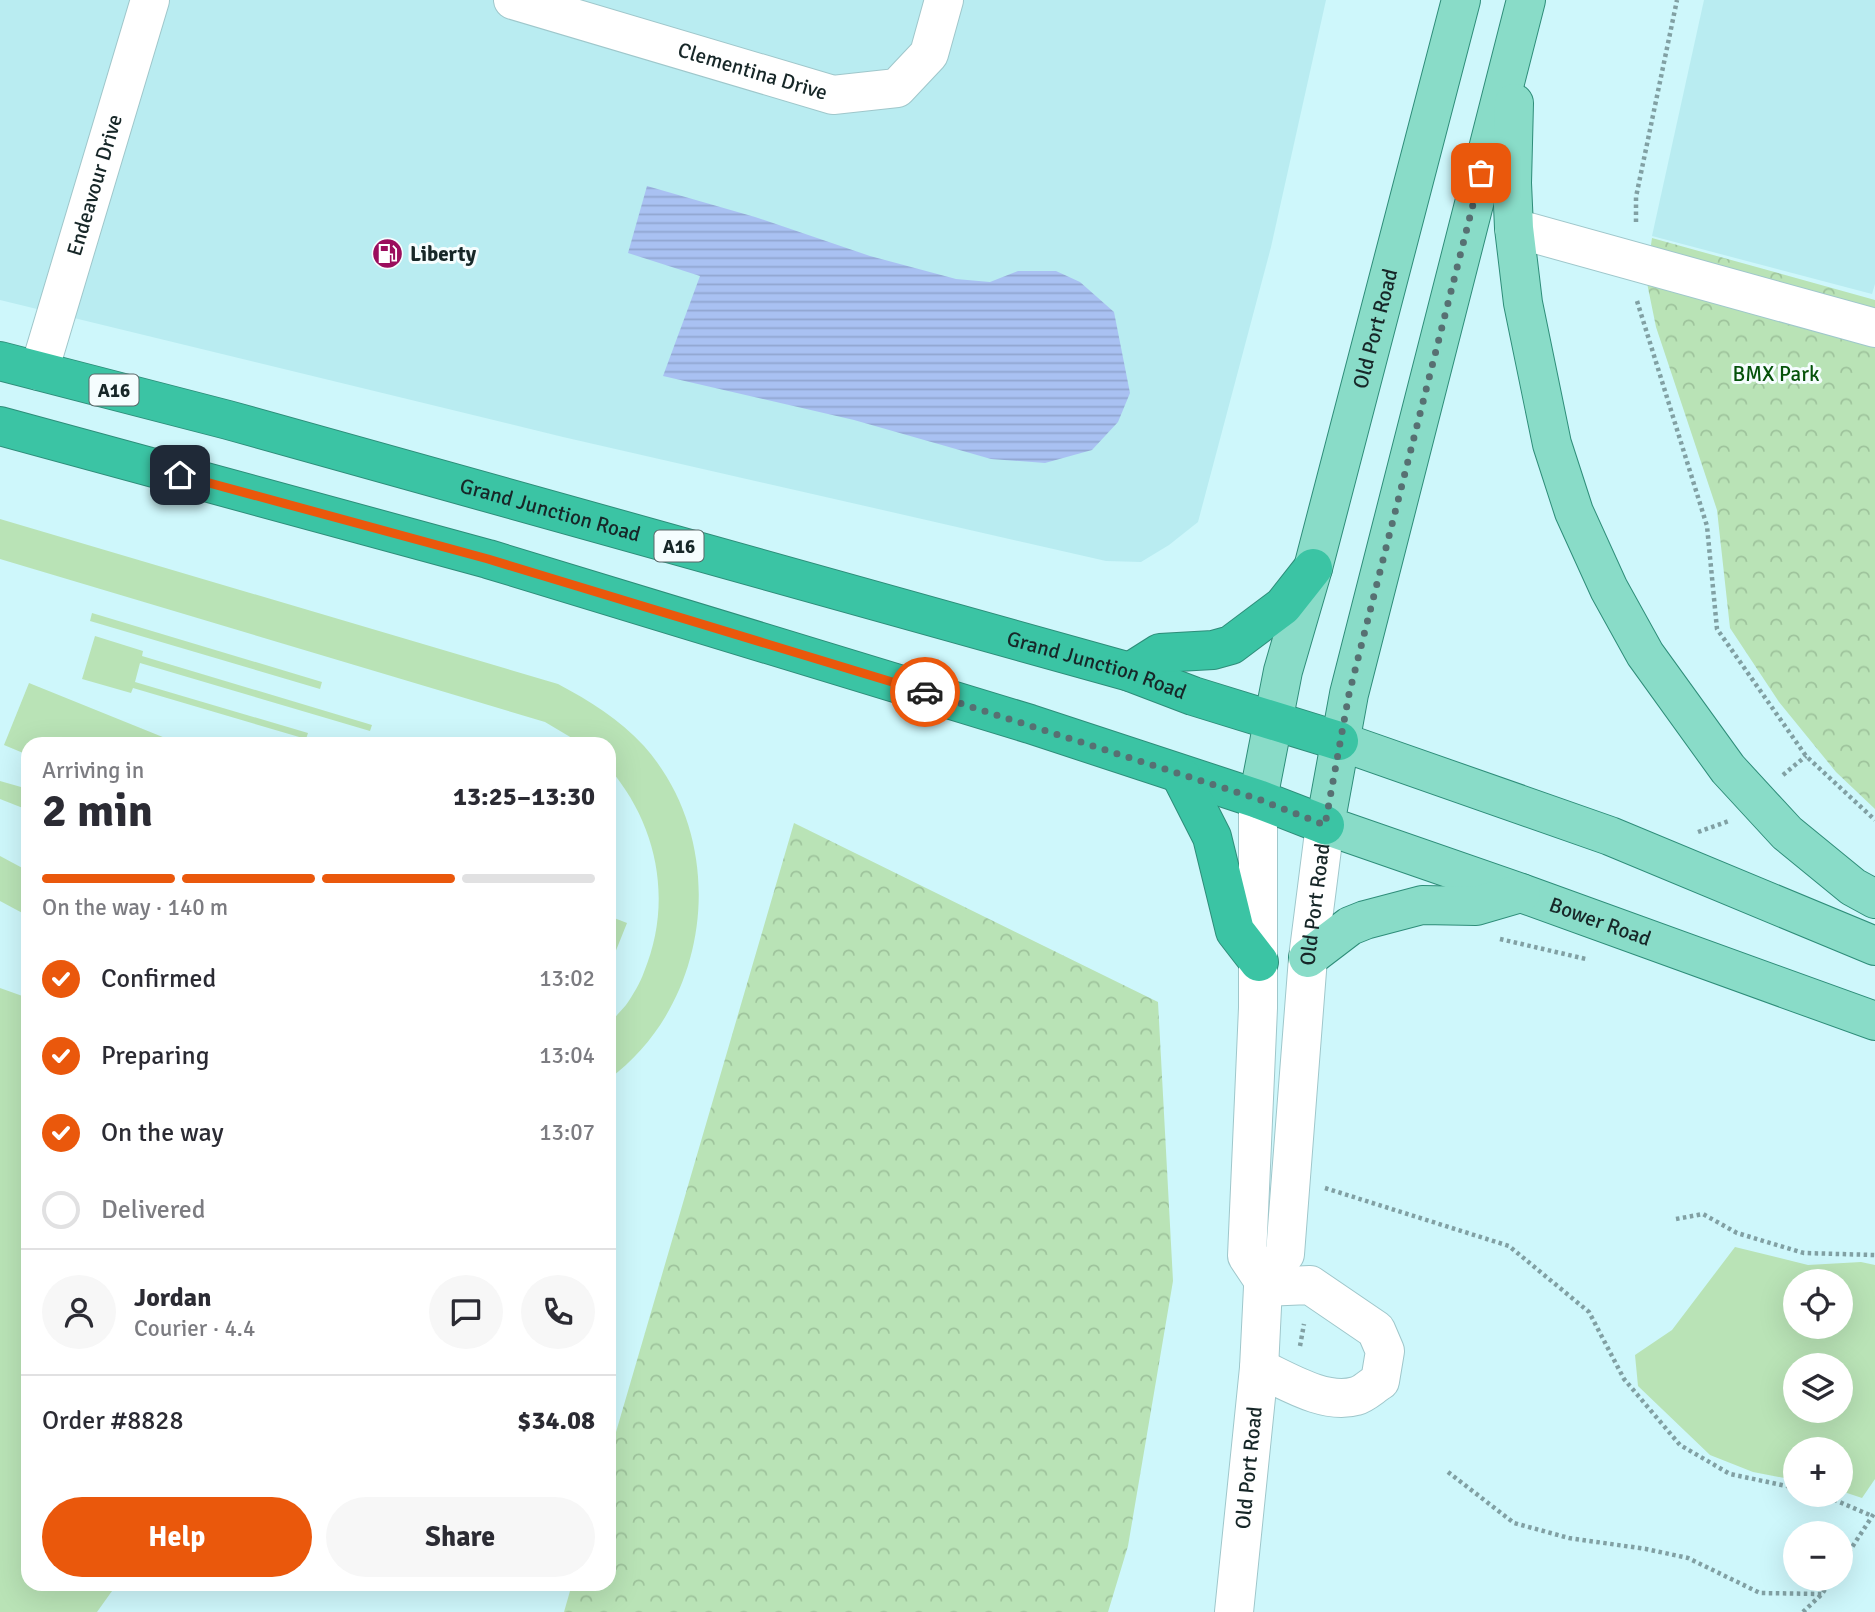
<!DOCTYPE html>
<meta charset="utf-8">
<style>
:root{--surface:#fff;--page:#f7f7f7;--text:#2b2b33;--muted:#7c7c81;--line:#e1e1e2;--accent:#ea580c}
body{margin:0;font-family:Signika,sans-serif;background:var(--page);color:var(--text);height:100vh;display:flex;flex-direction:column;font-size:26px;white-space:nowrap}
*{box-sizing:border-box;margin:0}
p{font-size:23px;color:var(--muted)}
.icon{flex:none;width:38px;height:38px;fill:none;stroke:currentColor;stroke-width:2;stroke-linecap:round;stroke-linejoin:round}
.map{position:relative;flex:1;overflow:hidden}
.side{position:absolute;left:21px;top:737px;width:595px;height:854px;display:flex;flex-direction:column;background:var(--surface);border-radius:21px;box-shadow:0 7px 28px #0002}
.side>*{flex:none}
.buttons{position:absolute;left:1783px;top:1269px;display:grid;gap:14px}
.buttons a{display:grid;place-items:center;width:70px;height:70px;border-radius:50%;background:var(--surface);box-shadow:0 7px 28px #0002;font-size:35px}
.pin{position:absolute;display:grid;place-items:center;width:60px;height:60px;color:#fff;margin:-30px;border-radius:14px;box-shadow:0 4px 10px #0006}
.courier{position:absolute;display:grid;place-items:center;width:70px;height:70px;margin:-35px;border:5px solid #ea580c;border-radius:50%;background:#fff;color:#222;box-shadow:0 2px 9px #0007}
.overview em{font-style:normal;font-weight:700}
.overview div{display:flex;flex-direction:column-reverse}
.overview{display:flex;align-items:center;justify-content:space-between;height:119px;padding:0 21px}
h1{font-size:46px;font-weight:700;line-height:52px}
.bar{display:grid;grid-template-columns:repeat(4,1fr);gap:10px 7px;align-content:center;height:84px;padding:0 21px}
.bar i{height:9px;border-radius:5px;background:var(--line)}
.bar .current{background:var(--accent)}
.bar p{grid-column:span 4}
.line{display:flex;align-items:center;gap:18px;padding:0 21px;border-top:2px solid var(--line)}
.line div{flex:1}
.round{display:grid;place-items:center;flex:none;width:74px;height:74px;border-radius:37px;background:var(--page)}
ol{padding:0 21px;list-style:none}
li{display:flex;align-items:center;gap:21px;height:77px}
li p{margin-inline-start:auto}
li .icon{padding:7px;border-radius:50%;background:var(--accent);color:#fff;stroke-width:4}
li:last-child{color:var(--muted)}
li i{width:38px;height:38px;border:4px solid var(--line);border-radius:50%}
.button{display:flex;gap:14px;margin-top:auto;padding:14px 21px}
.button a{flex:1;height:80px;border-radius:42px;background:var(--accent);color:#fff;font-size:28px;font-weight:700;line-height:80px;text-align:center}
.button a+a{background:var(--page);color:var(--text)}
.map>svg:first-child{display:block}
.built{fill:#b9ecf1}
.grass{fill:#b9e3b6;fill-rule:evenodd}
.park{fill:url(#park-crowns)}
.water{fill:url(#water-rules)}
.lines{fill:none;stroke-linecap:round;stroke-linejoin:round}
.minor-casing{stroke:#9fc7cb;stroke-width:40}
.major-casing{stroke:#2e8d79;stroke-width:40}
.highway-casing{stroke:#2e8d79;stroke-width:40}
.path{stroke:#81a0a3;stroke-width:4.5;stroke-dasharray:3.5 3.5;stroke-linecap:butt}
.minor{stroke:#fff;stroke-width:38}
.major{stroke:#89dcc8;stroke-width:38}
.highway{stroke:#3bc4a4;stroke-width:38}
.done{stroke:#577072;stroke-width:7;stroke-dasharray:0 12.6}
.route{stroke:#ea580c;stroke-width:9}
.labels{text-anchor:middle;stroke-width:6;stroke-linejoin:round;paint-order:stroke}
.shield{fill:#f5fdfe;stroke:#5a6768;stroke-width:2}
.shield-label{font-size:19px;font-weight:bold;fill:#172728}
.street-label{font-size:21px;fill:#172728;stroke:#f5fdfe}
.poi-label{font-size:21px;font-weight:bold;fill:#172728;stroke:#f5fdfe;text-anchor:start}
.park-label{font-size:21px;fill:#05520a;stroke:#f5fdfe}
</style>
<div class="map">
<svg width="1875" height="1612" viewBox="0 0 1875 1612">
<defs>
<pattern id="park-crowns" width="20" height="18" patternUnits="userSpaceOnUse" patternTransform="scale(1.75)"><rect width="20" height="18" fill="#b9e3b6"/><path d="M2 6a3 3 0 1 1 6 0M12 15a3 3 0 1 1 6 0" fill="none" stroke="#9ec39c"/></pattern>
<pattern id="water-rules" width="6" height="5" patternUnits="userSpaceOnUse" patternTransform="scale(1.75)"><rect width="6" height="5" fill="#a9c1f2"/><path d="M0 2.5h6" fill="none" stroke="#91a6d0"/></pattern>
</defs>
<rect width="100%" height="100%" fill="#cef7fb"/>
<g class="built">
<path d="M0,0h1326l-55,247 -73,275 -29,23 -28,17 -35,-1 -543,-124 -563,-137z"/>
<path d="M1704,0h171v284l-3,10 -220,-58z"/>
</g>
<g class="grass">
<path d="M0,519l558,165c32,17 61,35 86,62 86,97 68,257 -35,333 0,-13 -4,-43 1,-53 3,-8 11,-15 16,-21 7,-10 14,-22 18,-33 29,-70 14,-147 -35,-204v-24h-27l-37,-22 -545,-163z"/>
<path d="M92,613l230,69 -2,7 -230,-68z"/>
<path d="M95,636l48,15 -1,5 230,69 -2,6 -230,-68 -5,19 173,51 -2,6 -173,-51 -2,5 -49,-14z"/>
<path d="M29,683l151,61h-152v11l-24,-10z"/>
<path d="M0,781l28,8v21l-28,-11z"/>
<path d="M0,856l28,15v45l-28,-15z"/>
<path d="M609,916l18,7 -18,45z"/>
<path d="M0,988l28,10v586h89l-20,28h-97z"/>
<path d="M1735,1247l73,18 53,-3 14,3v214l-13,19 -21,-7v-42h-45l-1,31 -42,-8 -43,-17 -72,-69 -3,-31 37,-25zM1796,1281h45v45h-45zM1796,1365h45v45h-45z"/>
</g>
<g class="park">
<path d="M1652,238l223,62v509l-39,-37 -57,-70 -49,-74 -13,-118 -61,-183 -10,-49z"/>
<path d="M794,823l364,179 15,279 -45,265 -20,66h-544l8,-28h37v-128z"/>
</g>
<path class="water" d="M647,186l108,31 115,39 86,23 34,3 28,-11h38l24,11 34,30 16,81 -12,29 -26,28 -47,13 -54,-4 -137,-39 -191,-44 37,-100 -72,-23z"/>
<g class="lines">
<defs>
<g id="minor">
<path id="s1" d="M513,0l320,95 64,-7 32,-34 15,-54"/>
<path d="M1514,228l361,100"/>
<path id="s2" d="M39,371l111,-371"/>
<path id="s3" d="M1263,1280l22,-26 23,-296 17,-133"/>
<path d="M1259,1368c28,13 66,37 97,28 8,-2 17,-11 24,-15l5,-30 -9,-21 -66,-45 -47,2"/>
<path id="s4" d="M1234,1612l25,-244 4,-81v-7l-16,-24 11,-248v-209"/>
</g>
<g id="major">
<path id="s5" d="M1526,0l-177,694 -24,131 196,68 354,128"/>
<path d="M1514,103l-2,80 2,45 9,75 29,141 22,68 35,77 36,65 83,115 59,64 66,54 22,12"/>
<path d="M1339,741l271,95 265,110"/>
<path id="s6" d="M1258,799l25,-128 30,-103 148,-568"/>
<path d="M1308,958l42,-32 15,-6 57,-15 54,1 45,-13"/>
</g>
<g id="highway">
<path id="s7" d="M0,361l228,59 902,252 63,24 146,45"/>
<path d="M0,426l488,133 542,165 228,75 67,26"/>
<path d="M1130,672l30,-19 53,-3 18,-5 52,-39 30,-38"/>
<path d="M1181,776l31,61 23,94 24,31"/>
</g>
</defs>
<use href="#minor" class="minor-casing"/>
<use href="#major" class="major-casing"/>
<use href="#highway" class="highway-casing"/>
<g class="path">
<path d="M1636,222v-25l41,-197"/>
<path d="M1637,301l70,225 10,103 89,127 69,64"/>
<path d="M1783,775l23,-19"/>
<path d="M1698,832l31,-11"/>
<path d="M1500,939l86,20"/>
<path d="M1325,1188l184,58 80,66 35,67 56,66 50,29 66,14"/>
<path d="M1676,1219l27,-5 34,19 67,20 71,2"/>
<path d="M1300,1346l4,-22"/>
<path d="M1448,1472l66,51 55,15 77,11 42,9 72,35 62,1"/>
<path d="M1821,1494l51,22"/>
<path d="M1841,1564l34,-52"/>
<path d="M1803,1612l19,-18 10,-16"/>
</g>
<use href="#minor" class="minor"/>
<use href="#major" class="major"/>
<use href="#highway" class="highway"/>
</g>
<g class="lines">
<path class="done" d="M925,692l333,107 67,26 24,-131 132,-521"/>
<path class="route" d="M180,475l308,84 437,133"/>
</g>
<defs>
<symbol id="fuel-disc" viewBox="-11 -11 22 22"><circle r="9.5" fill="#9b0d5d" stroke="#f5fdfe"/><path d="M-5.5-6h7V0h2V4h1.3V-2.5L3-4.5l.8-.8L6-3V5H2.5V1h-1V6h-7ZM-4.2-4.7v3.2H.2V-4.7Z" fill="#fff"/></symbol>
</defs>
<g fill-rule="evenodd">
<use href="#fuel-disc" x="370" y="236" width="35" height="35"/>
</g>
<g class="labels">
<g class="shield">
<rect x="89.5" y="374.5" width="49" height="31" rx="5"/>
<rect x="654.5" y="530.5" width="49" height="31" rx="5"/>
</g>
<g class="shield-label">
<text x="114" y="397">A16</text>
<text x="679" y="553">A16</text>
</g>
<g class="street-label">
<text dy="7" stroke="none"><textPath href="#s1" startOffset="250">Clementina Drive</textPath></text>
<text dy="7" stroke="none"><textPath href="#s2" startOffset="194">Endeavour Drive</textPath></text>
<text dy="7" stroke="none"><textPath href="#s6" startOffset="485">Old Port Road</textPath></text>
<text dy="7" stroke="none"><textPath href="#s7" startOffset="570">Grand Junction Road</textPath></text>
<text dy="7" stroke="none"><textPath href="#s7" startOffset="1138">Grand Junction Road</textPath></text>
<text dy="7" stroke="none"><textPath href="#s3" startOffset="385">Old Port Road</textPath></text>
<text dy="7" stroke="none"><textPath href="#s5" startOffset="1141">Bower Road</textPath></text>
<text dy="7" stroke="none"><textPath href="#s4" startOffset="145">Old Port Road</textPath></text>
</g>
<g class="poi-label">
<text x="410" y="261">Liberty</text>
</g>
<g class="park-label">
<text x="1776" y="381">BMX Park</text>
</g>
</g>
</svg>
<div class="buttons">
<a><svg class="icon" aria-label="locate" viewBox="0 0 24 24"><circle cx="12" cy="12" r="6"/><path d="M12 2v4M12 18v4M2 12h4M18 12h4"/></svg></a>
<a><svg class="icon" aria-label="layers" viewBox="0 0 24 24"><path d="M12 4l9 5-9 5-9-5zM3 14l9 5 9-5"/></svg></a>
<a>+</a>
<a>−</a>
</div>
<div class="pin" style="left:1481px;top:173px;background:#ea580c"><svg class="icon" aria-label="bag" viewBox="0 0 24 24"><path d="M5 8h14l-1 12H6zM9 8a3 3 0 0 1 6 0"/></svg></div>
<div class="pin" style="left:180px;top:475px;background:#1f2937"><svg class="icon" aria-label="home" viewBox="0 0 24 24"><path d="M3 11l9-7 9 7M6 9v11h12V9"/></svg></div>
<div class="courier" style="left:925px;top:692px"><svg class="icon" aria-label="car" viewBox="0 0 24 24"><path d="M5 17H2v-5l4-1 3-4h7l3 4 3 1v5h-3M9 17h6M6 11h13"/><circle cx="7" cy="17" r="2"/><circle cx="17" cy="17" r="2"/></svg></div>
<section class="side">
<div class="overview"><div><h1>2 min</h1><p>Arriving in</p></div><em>13:25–13:30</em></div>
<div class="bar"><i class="current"></i><i class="current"></i><i class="current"></i><i></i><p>On the way · 140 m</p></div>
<ol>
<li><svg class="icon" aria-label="check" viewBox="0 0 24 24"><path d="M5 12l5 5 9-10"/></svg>Confirmed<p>13:02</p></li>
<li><svg class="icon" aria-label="check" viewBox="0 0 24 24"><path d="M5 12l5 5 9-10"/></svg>Preparing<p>13:04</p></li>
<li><svg class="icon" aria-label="check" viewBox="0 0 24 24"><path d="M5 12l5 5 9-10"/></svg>On the way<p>13:07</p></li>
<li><i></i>Delivered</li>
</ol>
<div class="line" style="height:126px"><a class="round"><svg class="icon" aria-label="person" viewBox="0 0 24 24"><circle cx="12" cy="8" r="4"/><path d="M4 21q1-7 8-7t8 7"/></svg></a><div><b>Jordan</b><p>Courier · 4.4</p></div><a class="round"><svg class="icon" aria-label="chat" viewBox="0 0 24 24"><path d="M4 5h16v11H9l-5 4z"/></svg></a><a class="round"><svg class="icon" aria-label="phone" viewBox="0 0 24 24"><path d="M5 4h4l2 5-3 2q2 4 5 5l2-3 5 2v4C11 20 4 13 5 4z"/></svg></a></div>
<div class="line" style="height:91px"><div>Order #8828</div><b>$34.08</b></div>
<div class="button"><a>Help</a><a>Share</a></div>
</section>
</div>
